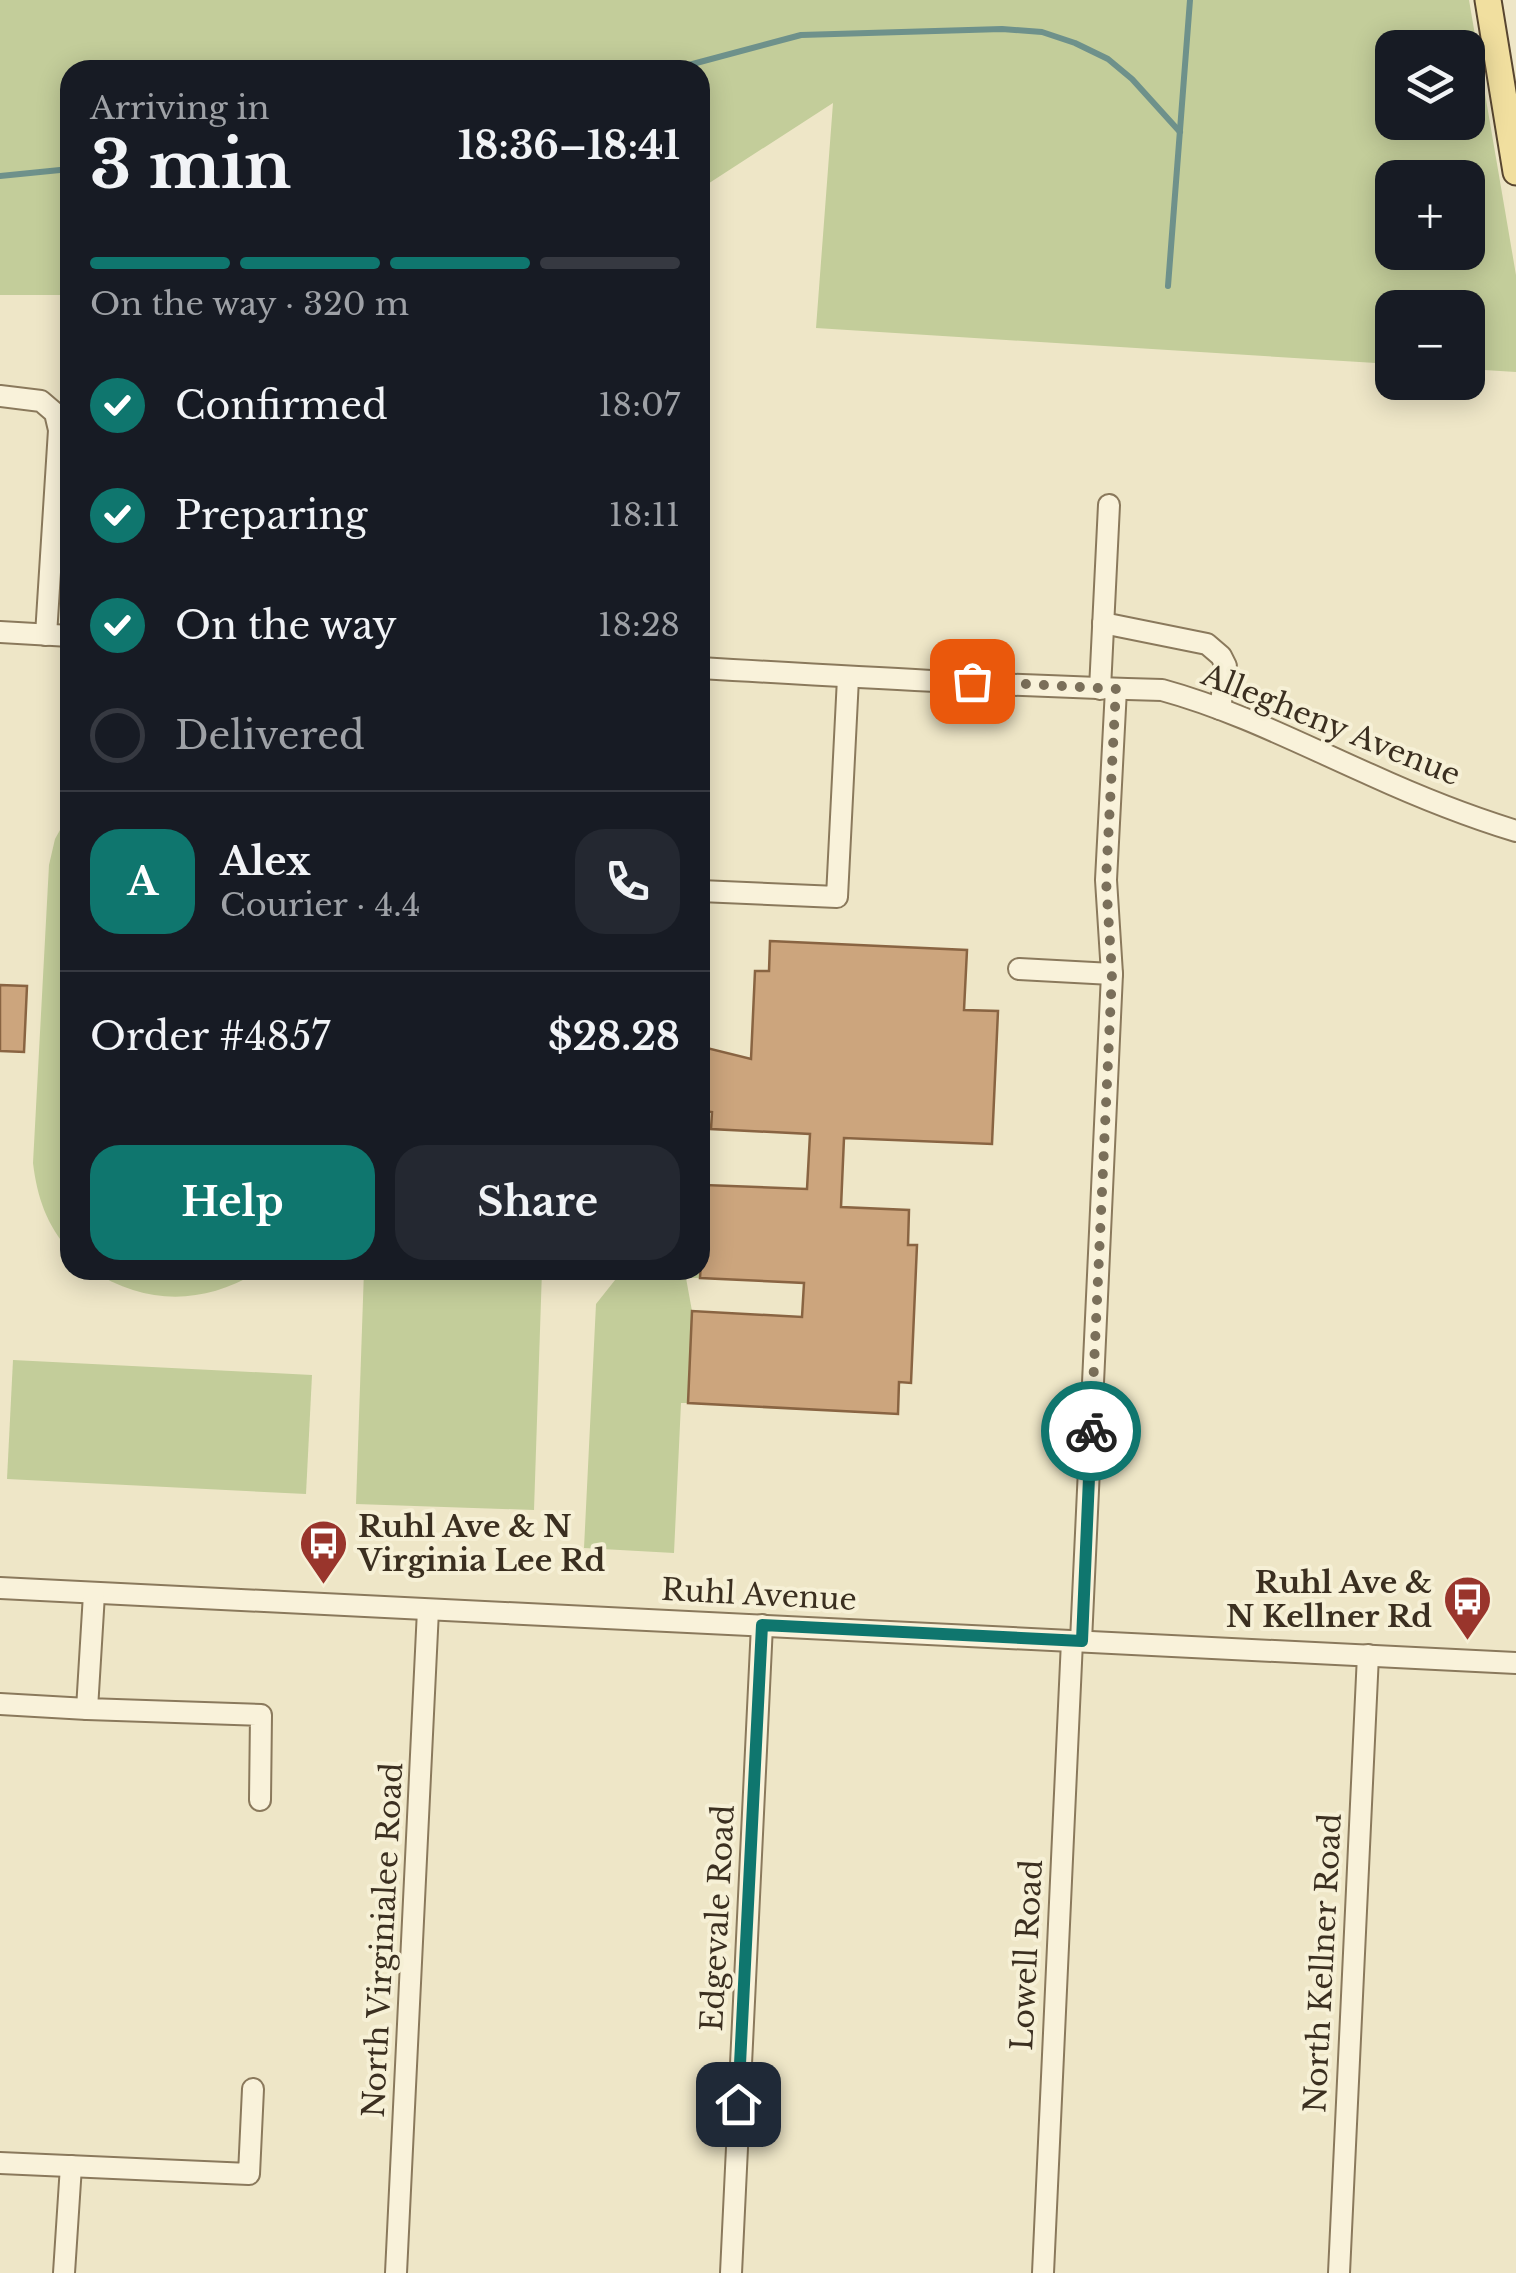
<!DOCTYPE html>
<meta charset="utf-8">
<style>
:root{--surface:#171b24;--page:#242831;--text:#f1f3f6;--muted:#9ea1a6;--line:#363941;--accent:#0f766e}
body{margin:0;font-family:"Libre Baskerville",serif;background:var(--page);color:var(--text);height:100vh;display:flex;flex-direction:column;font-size:38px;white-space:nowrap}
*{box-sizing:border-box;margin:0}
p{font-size:32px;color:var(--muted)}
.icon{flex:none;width:55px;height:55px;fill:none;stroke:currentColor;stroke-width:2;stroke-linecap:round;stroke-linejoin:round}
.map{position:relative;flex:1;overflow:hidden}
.details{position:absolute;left:60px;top:60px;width:650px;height:1220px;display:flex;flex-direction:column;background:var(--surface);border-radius:30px;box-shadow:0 5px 25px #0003}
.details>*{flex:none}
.tools{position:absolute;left:1375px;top:30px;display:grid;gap:20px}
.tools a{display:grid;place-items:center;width:110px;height:110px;border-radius:20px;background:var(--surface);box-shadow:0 5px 25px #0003;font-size:50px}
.pin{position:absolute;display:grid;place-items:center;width:85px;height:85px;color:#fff;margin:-42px;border-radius:20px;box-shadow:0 5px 15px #0006}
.courier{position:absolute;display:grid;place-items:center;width:100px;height:100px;margin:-50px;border:8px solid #0f766e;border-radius:50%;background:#fff;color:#222;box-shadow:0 2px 12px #0007}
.overview em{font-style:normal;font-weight:700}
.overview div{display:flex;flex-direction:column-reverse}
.overview{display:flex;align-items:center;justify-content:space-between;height:170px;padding:0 30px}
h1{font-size:65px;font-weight:700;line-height:75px}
.bar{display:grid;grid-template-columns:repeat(4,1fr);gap:15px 10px;align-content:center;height:120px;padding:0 30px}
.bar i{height:12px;border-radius:8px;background:var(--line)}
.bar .on{background:var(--accent)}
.bar p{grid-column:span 4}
.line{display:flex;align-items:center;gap:25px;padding:0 30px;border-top:2px solid var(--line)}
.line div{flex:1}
.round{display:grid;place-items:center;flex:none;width:105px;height:105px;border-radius:30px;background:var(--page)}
ol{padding:0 30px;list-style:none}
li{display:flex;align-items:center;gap:30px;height:110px}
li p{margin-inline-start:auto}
li .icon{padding:10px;border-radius:50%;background:var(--accent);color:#fff;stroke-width:4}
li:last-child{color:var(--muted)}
li i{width:55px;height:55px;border:5px solid var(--line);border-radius:50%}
.cta{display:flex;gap:20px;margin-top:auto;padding:20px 30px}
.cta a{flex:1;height:115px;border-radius:30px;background:var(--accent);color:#fff;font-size:40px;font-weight:700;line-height:115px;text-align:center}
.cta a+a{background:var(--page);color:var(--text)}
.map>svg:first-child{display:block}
.green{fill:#c3cd9a;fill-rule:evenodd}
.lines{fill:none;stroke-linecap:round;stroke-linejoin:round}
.stream{stroke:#6e918b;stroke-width:6}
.building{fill:#cca57d;stroke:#896442;stroke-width:2.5}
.minor-casing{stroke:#8a795c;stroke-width:24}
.major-casing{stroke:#584630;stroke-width:29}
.minor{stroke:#f9f2da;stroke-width:20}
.major{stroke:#f1df9f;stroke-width:25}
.done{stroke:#7a6f5a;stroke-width:10;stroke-dasharray:0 18}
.route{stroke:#0f766e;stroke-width:12}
.labels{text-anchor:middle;stroke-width:8;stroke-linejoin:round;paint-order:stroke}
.street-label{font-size:30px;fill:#3b2f20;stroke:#f6f0d6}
.poi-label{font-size:30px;font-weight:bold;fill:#3b2f20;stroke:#f6f0d6;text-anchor:start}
</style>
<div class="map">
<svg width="1516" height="2273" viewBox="0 0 1516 2273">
<rect width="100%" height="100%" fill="#eee6c7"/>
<g class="green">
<path d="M0,0h1469l47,275v97l-48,-3v-61h-76v56l-576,-36 17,-225 -133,86v-119h-630v225h-70zM1392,48h76v74h-76zM1392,178h76v74h-76z"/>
<path d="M70,812v168l-8,167v17l8,30v57c-23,-25 -33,-54 -37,-88l16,-298 6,-26z"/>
<path d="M700,1184l5,1 -5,93h-14l6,33 -4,92h-7l-7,150 -90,-5 12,-244 27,-34h77z"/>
<path d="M91,1270h170c-56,35 -114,36 -170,0z"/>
<path d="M364,1270h178l-8,240 -178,-6z"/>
<path d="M13,1360l299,15 -6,119 -299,-15z"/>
</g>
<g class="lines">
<g class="stream">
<path d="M670,70l131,-35 201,-6 40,3 33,11 33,16 24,20 48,53"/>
<path d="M0,176l70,-7"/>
<path d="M1168,286l22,-286"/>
</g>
</g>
<g class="building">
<path d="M770,941l197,9 -3,60 34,1 -6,133 -148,-6 -3,69 68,3 -1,35h9l-6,138 -12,-1 -1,32 -210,-11 4,-92 110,6 2,-34 -104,-5 5,-93 102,4 3,-55 -99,-5 1,-17 -9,-1 4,-63 44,11 4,-88h14z"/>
<path d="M0,985l27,1 -3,66 -24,-1z"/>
</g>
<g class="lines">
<defs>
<g id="minor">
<path d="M0,396l41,5 14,12 4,17 -13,205"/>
<path d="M1103,623l104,21 14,12 5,10 -6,43"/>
<path d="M0,632l70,4"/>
<path d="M700,668c154,9 308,18 462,22 73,20 139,54 209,85 46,21 96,41 145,56"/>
<path d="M1100,689l9,-184"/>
<path d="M700,891l137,6 11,-219"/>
<path d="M1019,969l93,5"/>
<path d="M0,1588l1516,75"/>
<path d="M94,1594l-7,115 174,6 -1,85"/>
<path d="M1081,1641l31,-667 -6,-94 10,-191"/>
<path d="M0,1704l87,5"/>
<path d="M0,2163l249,11 4,-85"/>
<path d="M64,2273l7,-107"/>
<path d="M396,2273l32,-663"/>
<path d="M731,2273l31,-648"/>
<path d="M1043,2273l29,-632"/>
<path d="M1339,2273l29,-618"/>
</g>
<path id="major" d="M1488,0l28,172"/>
</defs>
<use href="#minor" class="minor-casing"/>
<use href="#major" class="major-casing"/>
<use href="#minor" class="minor"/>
<use href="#major" class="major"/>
</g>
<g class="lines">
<path class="done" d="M972,681l144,8 -10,191 6,94 -21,457"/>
<path class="route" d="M738,2104l24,-479 320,16 9,-210"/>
</g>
<defs>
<symbol id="bus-pin" viewBox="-11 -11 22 30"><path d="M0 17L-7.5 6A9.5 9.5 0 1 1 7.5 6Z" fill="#99352c" stroke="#f6f0d6"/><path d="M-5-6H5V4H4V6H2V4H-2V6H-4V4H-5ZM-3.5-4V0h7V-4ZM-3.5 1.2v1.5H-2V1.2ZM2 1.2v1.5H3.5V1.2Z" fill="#fff"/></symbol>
</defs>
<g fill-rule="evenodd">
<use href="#bus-pin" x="296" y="1516" width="55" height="75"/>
<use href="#bus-pin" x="1440" y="1572" width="55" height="75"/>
</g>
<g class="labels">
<g class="street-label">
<text transform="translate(1331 725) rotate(22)" y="10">Allegheny Avenue</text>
<text transform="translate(759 1595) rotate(3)" y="10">Ruhl Avenue</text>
<text transform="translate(718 1918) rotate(-87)" y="10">Edgevale Road</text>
<text transform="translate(383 1940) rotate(-87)" y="10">North Virginialee Road</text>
<text transform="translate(1027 1955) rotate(-87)" y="10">Lowell Road</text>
<text transform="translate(1323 1963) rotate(-87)" y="10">North Kellner Road</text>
</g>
<g class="poi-label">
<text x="358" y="1537">Ruhl Ave &amp; N<tspan x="358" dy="34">Virginia Lee Rd</tspan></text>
<text x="1432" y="1593" text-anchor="end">Ruhl Ave &amp;<tspan x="1432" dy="34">N Kellner Rd</tspan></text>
</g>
</g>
</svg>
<div class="tools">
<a><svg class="icon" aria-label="layers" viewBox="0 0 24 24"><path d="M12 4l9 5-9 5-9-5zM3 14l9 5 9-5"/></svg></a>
<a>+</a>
<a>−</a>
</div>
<div class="pin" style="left:972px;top:681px;background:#ea580c"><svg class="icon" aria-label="bag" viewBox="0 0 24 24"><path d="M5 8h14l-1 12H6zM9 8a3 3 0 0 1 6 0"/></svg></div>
<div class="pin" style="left:738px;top:2104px;background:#1f2937"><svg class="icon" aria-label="home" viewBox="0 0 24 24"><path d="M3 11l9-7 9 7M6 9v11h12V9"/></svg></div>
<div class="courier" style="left:1091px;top:1431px"><svg class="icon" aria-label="bike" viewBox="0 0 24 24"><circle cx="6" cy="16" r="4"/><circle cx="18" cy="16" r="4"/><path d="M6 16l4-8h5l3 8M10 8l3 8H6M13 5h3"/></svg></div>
<section class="details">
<div class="overview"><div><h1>3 min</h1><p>Arriving in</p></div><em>18:36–18:41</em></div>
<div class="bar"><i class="on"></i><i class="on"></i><i class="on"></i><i></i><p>On the way · 320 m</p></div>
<ol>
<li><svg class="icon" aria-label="check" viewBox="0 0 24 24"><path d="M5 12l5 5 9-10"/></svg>Confirmed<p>18:07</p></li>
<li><svg class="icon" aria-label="check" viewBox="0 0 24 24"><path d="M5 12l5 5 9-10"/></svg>Preparing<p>18:11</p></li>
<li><svg class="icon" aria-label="check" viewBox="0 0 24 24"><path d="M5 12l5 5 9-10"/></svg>On the way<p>18:28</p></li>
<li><i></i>Delivered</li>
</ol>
<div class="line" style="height:180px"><b class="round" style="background:var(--accent);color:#fff">A</b><div><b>Alex</b><p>Courier · 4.4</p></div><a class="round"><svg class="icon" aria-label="phone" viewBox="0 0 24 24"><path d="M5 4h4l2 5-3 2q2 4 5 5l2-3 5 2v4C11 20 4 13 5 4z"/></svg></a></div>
<div class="line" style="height:130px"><div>Order #4857</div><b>$28.28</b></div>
<div class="cta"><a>Help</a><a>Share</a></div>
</section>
</div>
